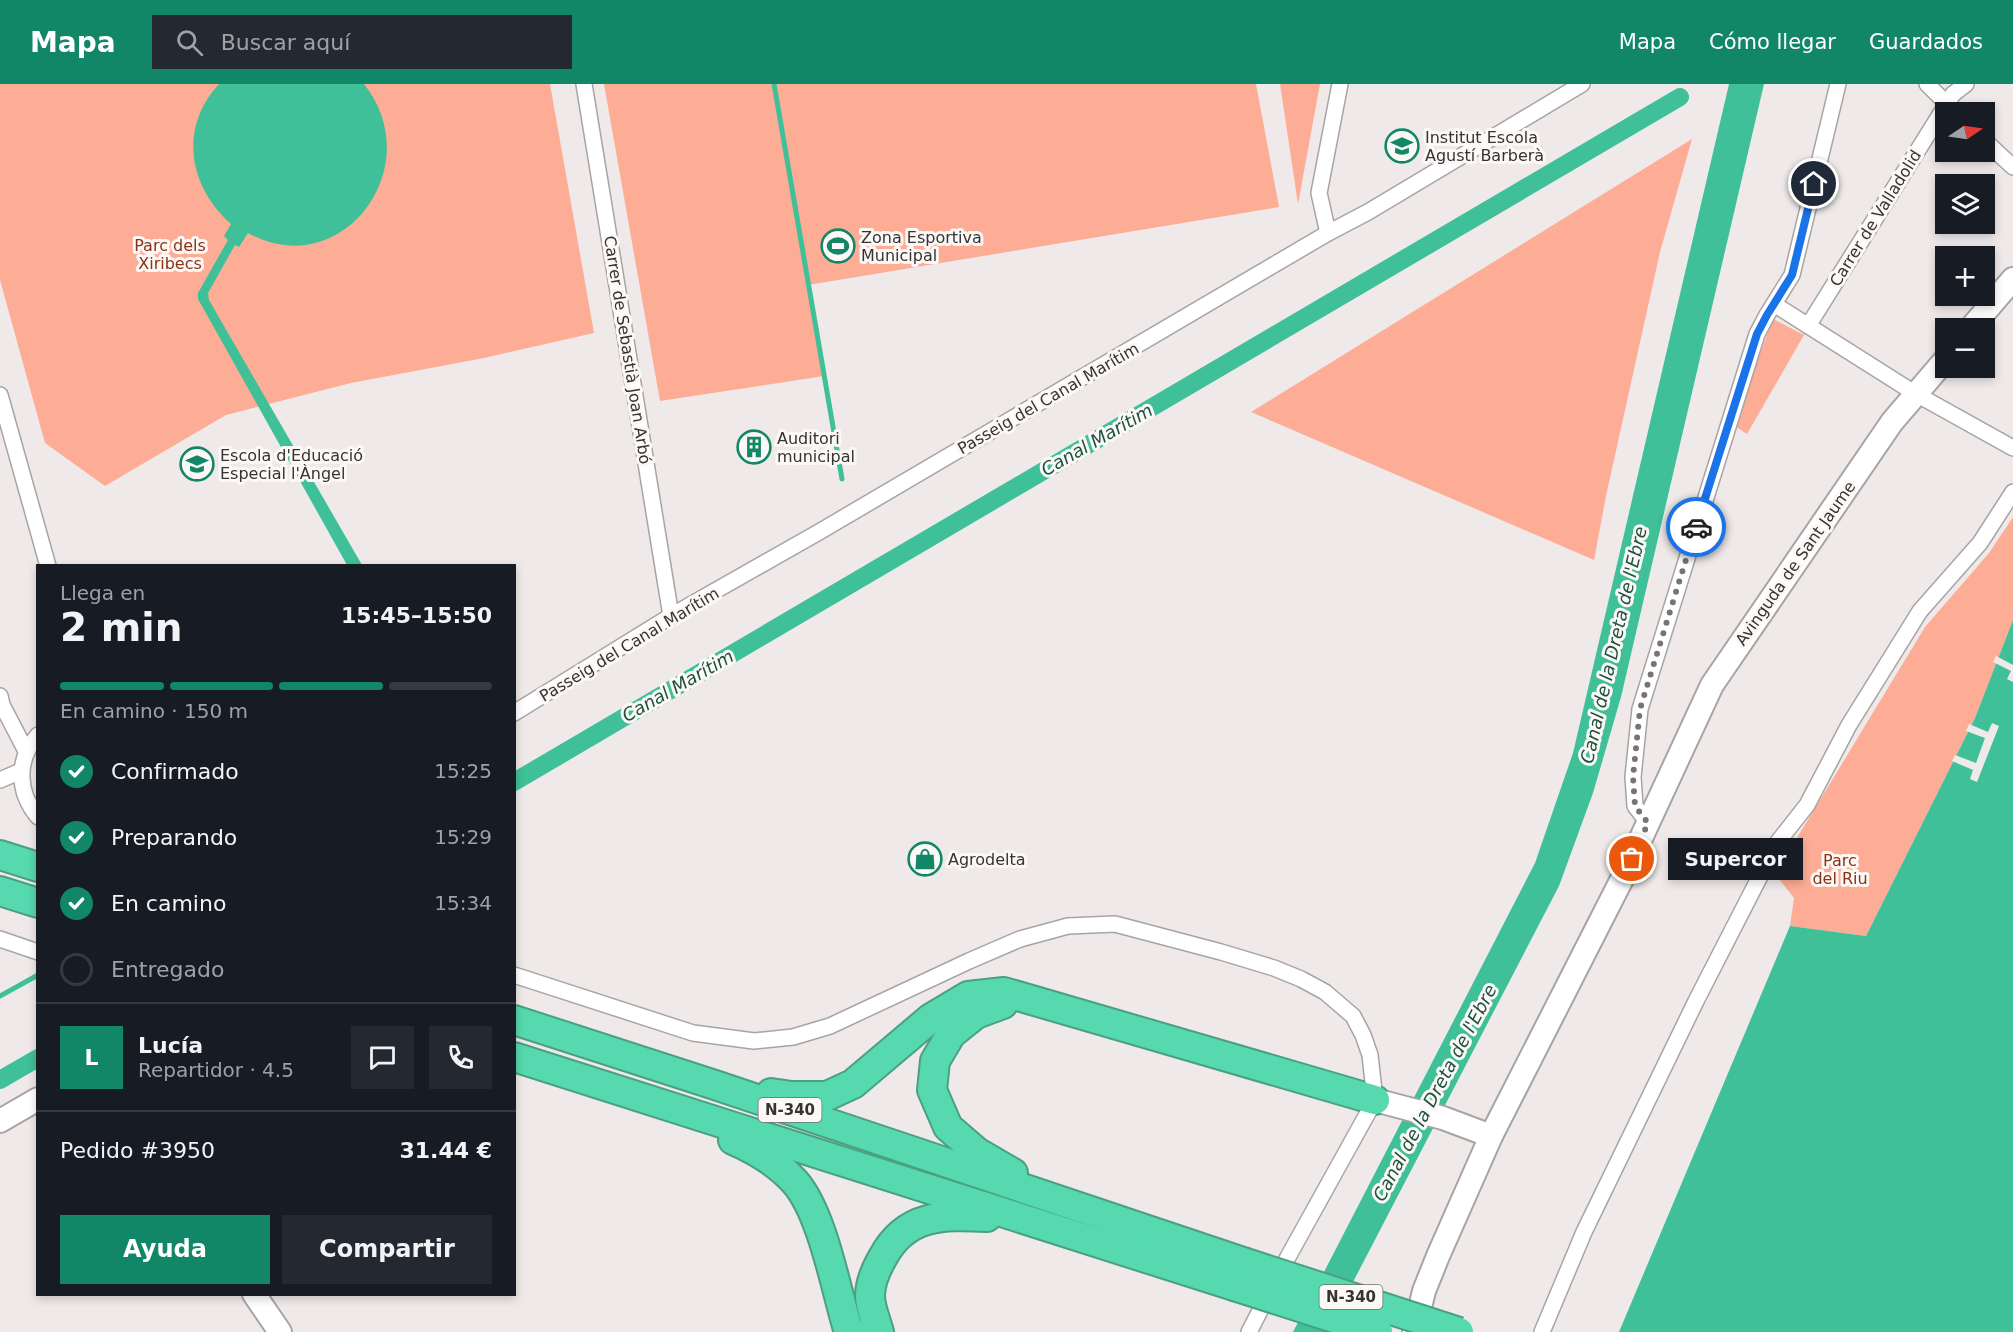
<!DOCTYPE html>
<html lang="es">
<meta charset="utf-8">
<style>
:root{--surface:#171b24;--page:#242831;--text:#f1f3f6;--muted:#9ea1a6;--line:#363941;--accent:#118767}
body{margin:0;font-family:"DejaVu Sans",sans-serif;background:var(--page);color:var(--text);height:100vh;display:flex;flex-direction:column;font-size:22px;white-space:nowrap}
*{box-sizing:border-box;margin:0}
p{font-size:20px;color:var(--muted)}
.icon{flex:none;width:33px;height:33px;fill:none;stroke:currentColor;stroke-width:2;stroke-linecap:round;stroke-linejoin:round}
.map{position:relative;flex:1;overflow:hidden}
.sheet{position:absolute;left:36px;top:480px;width:480px;height:732px;display:flex;flex-direction:column;background:var(--surface);border-radius:0px;box-shadow:0 3px 9px #0003}
.sheet>*{flex:none}
.needle{width:39px;rotate:77deg}
.fabs{position:absolute;left:1935px;top:18px;display:grid;gap:12px}
.fabs a{display:grid;place-items:center;width:60px;height:60px;border-radius:0px;background:var(--surface);box-shadow:0 3px 9px #0003;font-size:30px}
.pin{position:absolute;display:grid;place-items:center;width:51px;height:51px;color:#fff;margin:-26px;border:3px solid #fff;border-radius:50%;box-shadow:0 2px 6px #0007}
.courier{position:absolute;display:grid;place-items:center;width:60px;height:60px;margin:-30px;border:4px solid #1a73e8;border-radius:50%;background:#fff;color:#222;box-shadow:0 2px 8px #0007}
.bubble{position:absolute;height:42px;border-radius:0px;background:var(--surface);box-shadow:0 3px 9px #0003;font-size:20px;font-weight:600;line-height:42px;text-align:center}
.head em{font-style:normal;font-weight:600}
.head div{display:flex;flex-direction:column-reverse}
.head{display:flex;align-items:center;justify-content:space-between;height:102px;padding:0 24px}
h1{font-size:39px;font-weight:600;line-height:45px}
.bar{display:grid;grid-template-columns:repeat(4,1fr);gap:9px 6px;align-content:center;height:72px;padding:0 24px}
.bar i{height:8px;border-radius:4px;background:var(--line)}
.bar .current{background:var(--accent)}
.bar p{grid-column:span 4}
.line{display:flex;align-items:center;gap:15px;padding:0 24px;border-top:2px solid var(--line)}
.line div{flex:1}
.round{display:grid;place-items:center;flex:none;width:63px;height:63px;border-radius:0px;background:var(--page)}
ol{padding:0 24px;list-style:none}
li{display:flex;align-items:center;gap:18px;height:66px}
li p{margin-inline-start:auto}
li .icon{padding:6px;border-radius:50%;background:var(--accent);color:#fff;stroke-width:4}
li:last-child{color:var(--muted)}
li i{width:33px;height:33px;border:3px solid var(--line);border-radius:50%}
.cta{display:flex;gap:12px;margin-top:auto;padding:12px 24px}
.cta a{flex:1;height:69px;border-radius:0px;background:var(--accent);color:#fff;font-size:24px;font-weight:600;line-height:69px;text-align:center}
.cta a+a{background:var(--page);color:var(--text)}
header{display:flex;align-items:center;gap:36px;box-sizing:border-box;height:84px;padding:0 30px;background:var(--accent);color:#fff}
header strong{font-size:28px}
nav{display:flex;gap:33px;margin-inline-start:auto;font-size:21px}
.search{width:420px;height:54px;background:var(--page);display:flex;align-items:center;gap:15px;box-sizing:border-box;padding:0 21px;border-radius:0px;color:var(--muted);font-size:22px}
.map>svg:first-child{display:block}
.green{fill:#fdad95}
.water{fill:#3fc098}
.pier{fill:#efeae9}
.lines{fill:none;stroke-linecap:round;stroke-linejoin:round}
.stream{stroke:#3fc098;stroke-width:5}
.canal{stroke:#3fc098;stroke-width:18}
.street-casing{stroke:#a8a4a3;stroke-width:18}
.secondary-casing{stroke:#a8a4a3;stroke-width:26}
.highway-casing{stroke:#4b9f83;stroke-width:32}
.street{stroke:#fff;stroke-width:15}
.secondary{stroke:#fff;stroke-width:22}
.highway{stroke:#56d9ae;stroke-width:28}
.highway-bridge-casing{stroke:#4b9f83;stroke-width:32;stroke-linecap:butt}
.highway-bridge{stroke:#56d9ae;stroke-width:28}
.done{stroke:#777473;stroke-width:6;stroke-dasharray:0 10.8}
.route{stroke:#1a73e8;stroke-width:8}
.labels{text-anchor:middle;stroke-width:6;stroke-linejoin:round;paint-order:stroke}
.shield{fill:#fcf8f6;stroke:#716f6e;stroke-width:1.5}
.shield-label{font-size:15px;font-weight:bold;fill:#363433}
.poi-label{font-size:16px;fill:#363433;stroke:#fcf8f6;text-anchor:start}
.street-label{font-size:16px;fill:#363433;stroke:#fcf8f6}
.park-label{font-size:16px;fill:#893216;stroke:#fcf8f6}
.water-label{font-size:18px;font-style:italic;fill:#1d5140;stroke:#fcf8f6}
</style>
<header>
<strong>Mapa</strong>
<div class="search"><svg class="icon" aria-label="search" viewBox="0 0 24 24"><circle cx="10" cy="10" r="6"/><path d="M15 15l6 6"/></svg>Buscar aquí</div>
<nav><a>Mapa</a><a>Cómo llegar</a><a>Guardados</a></nav>
</header>
<div class="map">
<svg width="2013" height="1248" viewBox="0 0 2013 1248">
<rect width="100%" height="100%" fill="#efeae9"/>
<g class="green">
<path d="M0,0h550l44,249 -110,25 -133,25 -125,32 -121,71 -60,-43 -45,-163z"/>
<path d="M604,0h652l23,123 -471,78 16,91 -164,25z"/>
<path d="M1280,0h40l-22,120z"/>
<path d="M1692,55l-32,113 -54,244 -12,64 -343,-148z"/>
<path d="M1773,235l31,16 -57,99 -14,-9z"/>
<path d="M2013,433v103l-38,98 -109,218 -76,-10 4,-28 -19,-24 150,-247 64,-74z"/>
</g>
<g class="water">
<path d="M219,0h145c66,83 -23,201 -116,149l-9,14 -4,-2 -27,48 1,7 153,265h-15l-149,-266v-6l30,-53 -4,-4 7,-12c-42,-37 -53,-96 -12,-140z"/>
<path d="M1729,0h35l-143,613 -28,96 -34,93 -232,446h-34l242,-469 38,-110z"/>
<path d="M2013,536v712h-394l171,-406 76,10 109,-218z"/>
</g>
<g class="pier">
<path d="M1996,572l17,9v17l-6,-3 4,-8 -18,-9z"/>
<path d="M1992,639l7,3 -22,56 -7,-3 3,-9 -21,-9 3,-6 21,8 9,-25 -19,-7 3,-7 19,8z"/>
</g>
<g class="lines">
<g class="stream">
<path d="M774,0l68,395"/>
<path d="M880,476l3,6"/>
<path d="M0,912l38,-21"/>
</g>
<g class="canal">
<path d="M514,698l1166,-685"/>
<path d="M0,996l38,-22"/>
</g>
<defs>
<g id="street">
<path d="M584,0l87,532"/>
<path d="M1927,0l28,28"/>
<path d="M1984,56l29,27"/>
<path d="M1328,149l-9,-40 21,-109"/>
<path d="M1774,220l142,90 97,54"/>
<path d="M1808,242l145,-232 13,-10"/>
<path d="M0,311l48,171"/>
<path d="M0,612l2,9 24,46"/>
<path d="M514,629l157,-97 148,-84 509,-299 40,-21 214,-128"/>
<path d="M38,651c-22,25 -21,57 0,82"/>
<path d="M0,696l21,-9"/>
<path d="M1648,739l-13,-17 -2,-29 7,-68 117,-375 10,-19 25,-40 46,-191"/>
<path d="M0,855l38,13"/>
<path d="M514,891l179,58 61,8 39,-4 37,-11 139,-65 51,-22 48,-13 47,-2 106,28 53,16 27,11 24,13 28,24 10,19 7,20 5,45 -87,157 -39,75"/>
<path d="M1542,1248l42,-100 112,-231 81,-158 30,-38 42,-80 71,-114 60,-68 33,-51"/>
</g>
<g id="secondary">
<path d="M1971,244l42,-49"/>
<path d="M1375,1016l68,18 48,18"/>
<path d="M0,1037l38,-22"/>
<path d="M254,1210l26,38"/>
<path d="M1414,1248l10,-41 14,-35 53,-120 132,-259 89,-192 180,-263 54,-63"/>
</g>
<g id="highway">
<path d="M0,771l38,12"/>
<path d="M0,807l38,12"/>
<path d="M1003,920l-27,10 -25,20 -16,27 -3,29 16,37 29,25 36,21"/>
<path d="M514,936l201,65 528,177"/>
<path d="M514,973l720,229"/>
<path d="M771,1009l21,3h35l26,-12 78,-66 37,-22 36,-4 371,108"/>
<path d="M733,1056c23,10 45,23 62,42 27,31 40,103 52,144l4,6"/>
<path d="M879,1248c-3,-11 -9,-25 -9,-36 0,-14 6,-27 13,-39 23,-43 60,-42 104,-40"/>
</g>
</defs>
<use href="#street" class="street-casing"/>
<use href="#secondary" class="secondary-casing"/>
<use href="#highway" class="highway-casing"/>
<use href="#street" class="street"/>
<use href="#secondary" class="secondary"/>
<use href="#highway" class="highway"/>
<defs>
<g id="highway-bridge">
<path d="M1243,1178l216,70"/>
<path d="M1234,1202l144,46"/>
</g>
</defs>
<use href="#highway-bridge" class="highway-bridge-casing"/>
<use href="#highway-bridge" class="highway-bridge"/>
</g>
<g class="lines">
<path class="done" d="M1632,775l16,-36 -13,-17 -2,-29 7,-68 56,-182"/>
<path class="route" d="M1696,443l61,-193 10,-19 25,-40 22,-91"/>
</g>
<defs>
<symbol id="school-ring" viewBox="-11 -11 22 22"><circle r="9.5" fill="#fcf8f6" stroke="#118767" stroke-width="1.5"/><path d="M0-5L7-2L0 1L-7-2ZM-4 1L0 2.5L4 1V4Q0 6-4 4Z" fill="#118767"/></symbol>
<symbol id="stadium-ring" viewBox="-11 -11 22 22"><circle r="9.5" fill="#fcf8f6" stroke="#118767" stroke-width="1.5"/><path d="M0-5a6.5 5 0 1 0 0 10a6.5 5 0 1 0 0-10ZM-3.5-1.8h7v3.6h-7Z" fill="#118767"/></symbol>
<symbol id="building-ring" viewBox="-11 -11 22 22"><circle r="9.5" fill="#fcf8f6" stroke="#118767" stroke-width="1.5"/><path d="M-4-6H4V6H1V3H-1V6H-4ZM-2.5-4.3h1.7v1.8h-1.7ZM.8-4.3h1.7v1.8H.8ZM-2.5-1h1.7V.8h-1.7ZM.8-1h1.7V.8H.8Z" fill="#118767"/></symbol>
<symbol id="shop-ring" viewBox="-11 -11 22 22"><circle r="9.5" fill="#fcf8f6" stroke="#118767" stroke-width="1.5"/><path d="M-5-2.5h2.3a2.7 3.5 0 0 1 5.4 0H5L5.5 6h-11ZM-1.5-2.5h3a1.5 2.3 0 0 0-3 0Z" fill="#118767"/></symbol>
</defs>
<g fill-rule="evenodd">
<use href="#school-ring" x="1383" y="43" width="38" height="38"/>
<use href="#stadium-ring" x="819" y="143" width="38" height="38"/>
<use href="#building-ring" x="735" y="344" width="38" height="38"/>
<use href="#school-ring" x="178" y="361" width="38" height="38"/>
<use href="#shop-ring" x="906" y="756" width="38" height="38"/>
</g>
<g class="labels">
<g class="shield">
<rect x="758.5" y="1014" width="63" height="24" rx="4.5"/>
<rect x="1319.5" y="1201" width="63" height="24" rx="4.5"/>
</g>
<g class="shield-label">
<text x="790" y="1031">N-340</text>
<text x="1351" y="1218">N-340</text>
</g>
<g class="poi-label">
<text x="1425" y="59">Institut Escola<tspan x="1425" dy="18">Agustí Barberà</tspan></text>
<text x="861" y="159">Zona Esportiva<tspan x="861" dy="18">Municipal</tspan></text>
<text x="777" y="360">Auditori<tspan x="777" dy="18">municipal</tspan></text>
<text x="220" y="377">Escola d'Educació<tspan x="220" dy="18">Especial l'Àngel</tspan></text>
<text x="948" y="781">Agrodelta</text>
</g>
<g class="street-label">
<text transform="translate(1875 134) rotate(-58)" y="6">Carrer de Valladolid</text>
<text transform="translate(628 266) rotate(81)" y="6">Carrer de Sebastià Joan Arbó</text>
<text transform="translate(1048 314) rotate(-30)" y="6">Passeig del Canal Marítim</text>
<text transform="translate(1795 479) rotate(-55)" y="6">Avinguda de Sant Jaume</text>
<text transform="translate(629 560) rotate(-31)" y="6">Passeig del Canal Marítim</text>
</g>
<g class="park-label">
<text x="170" y="167">Parc dels<tspan x="170" dy="18">Xiribecs</tspan></text>
<text x="1840" y="782">Parc<tspan x="1840" dy="18">del Riu</tspan></text>
</g>
<g class="water-label">
<text transform="translate(1097 356) rotate(-30)" y="6">Canal Marítim</text>
<text transform="translate(1614 561) rotate(-77)" y="6">Canal de la Dreta de l'Ebre</text>
<text transform="translate(678 602) rotate(-30)" y="6">Canal Marítim</text>
<text transform="translate(1435 1009) rotate(-62)" y="6">Canal de la Dreta de l'Ebre</text>
</g>
</g>
</svg>
<div class="fabs">
<a><svg class="needle" viewBox="-14 -14 28 28"><path d="M0-13l5 13h-10z" fill="#e53935"/><path d="M0 13l5-13h-10z" fill="#9ea1a6"/></svg></a>
<a><svg class="icon" aria-label="layers" viewBox="0 0 24 24"><path d="M12 4l9 5-9 5-9-5zM3 14l9 5 9-5"/></svg></a>
<a>+</a>
<a>−</a>
</div>
<div class="pin" style="left:1632px;top:775px;background:#ea580c"><svg class="icon" aria-label="bag" viewBox="0 0 24 24"><path d="M5 8h14l-1 12H6zM9 8a3 3 0 0 1 6 0"/></svg></div>
<div class="pin" style="left:1814px;top:100px;background:#1f2937"><svg class="icon" aria-label="home" viewBox="0 0 24 24"><path d="M3 11l9-7 9 7M6 9v11h12V9"/></svg></div>
<div class="courier" style="left:1696px;top:443px"><svg class="icon" aria-label="car" viewBox="0 0 24 24"><path d="M5 17H2v-5l4-1 3-4h7l3 4 3 1v5h-3M9 17h6M6 11h13"/><circle cx="7" cy="17" r="2"/><circle cx="17" cy="17" r="2"/></svg></div>
<div class="bubble" style="left:1668px;top:754px;width:135px">Supercor</div>
<section class="sheet">
<div class="head"><div><h1>2 min</h1><p>Llega en</p></div><em>15:45–15:50</em></div>
<div class="bar"><i class="current"></i><i class="current"></i><i class="current"></i><i></i><p>En camino · 150 m</p></div>
<ol>
<li><svg class="icon" aria-label="check" viewBox="0 0 24 24"><path d="M5 12l5 5 9-10"/></svg>Confirmado<p>15:25</p></li>
<li><svg class="icon" aria-label="check" viewBox="0 0 24 24"><path d="M5 12l5 5 9-10"/></svg>Preparando<p>15:29</p></li>
<li><svg class="icon" aria-label="check" viewBox="0 0 24 24"><path d="M5 12l5 5 9-10"/></svg>En camino<p>15:34</p></li>
<li><i></i>Entregado</li>
</ol>
<div class="line" style="height:108px"><b class="round" style="background:var(--accent);color:#fff">L</b><div><b>Lucía</b><p>Repartidor · 4.5</p></div><a class="round"><svg class="icon" aria-label="chat" viewBox="0 0 24 24"><path d="M4 5h16v11H9l-5 4z"/></svg></a><a class="round"><svg class="icon" aria-label="phone" viewBox="0 0 24 24"><path d="M5 4h4l2 5-3 2q2 4 5 5l2-3 5 2v4C11 20 4 13 5 4z"/></svg></a></div>
<div class="line" style="height:78px"><div>Pedido #3950</div><b>31.44 €</b></div>
<div class="cta"><a>Ayuda</a><a>Compartir</a></div>
</section>
</div>
